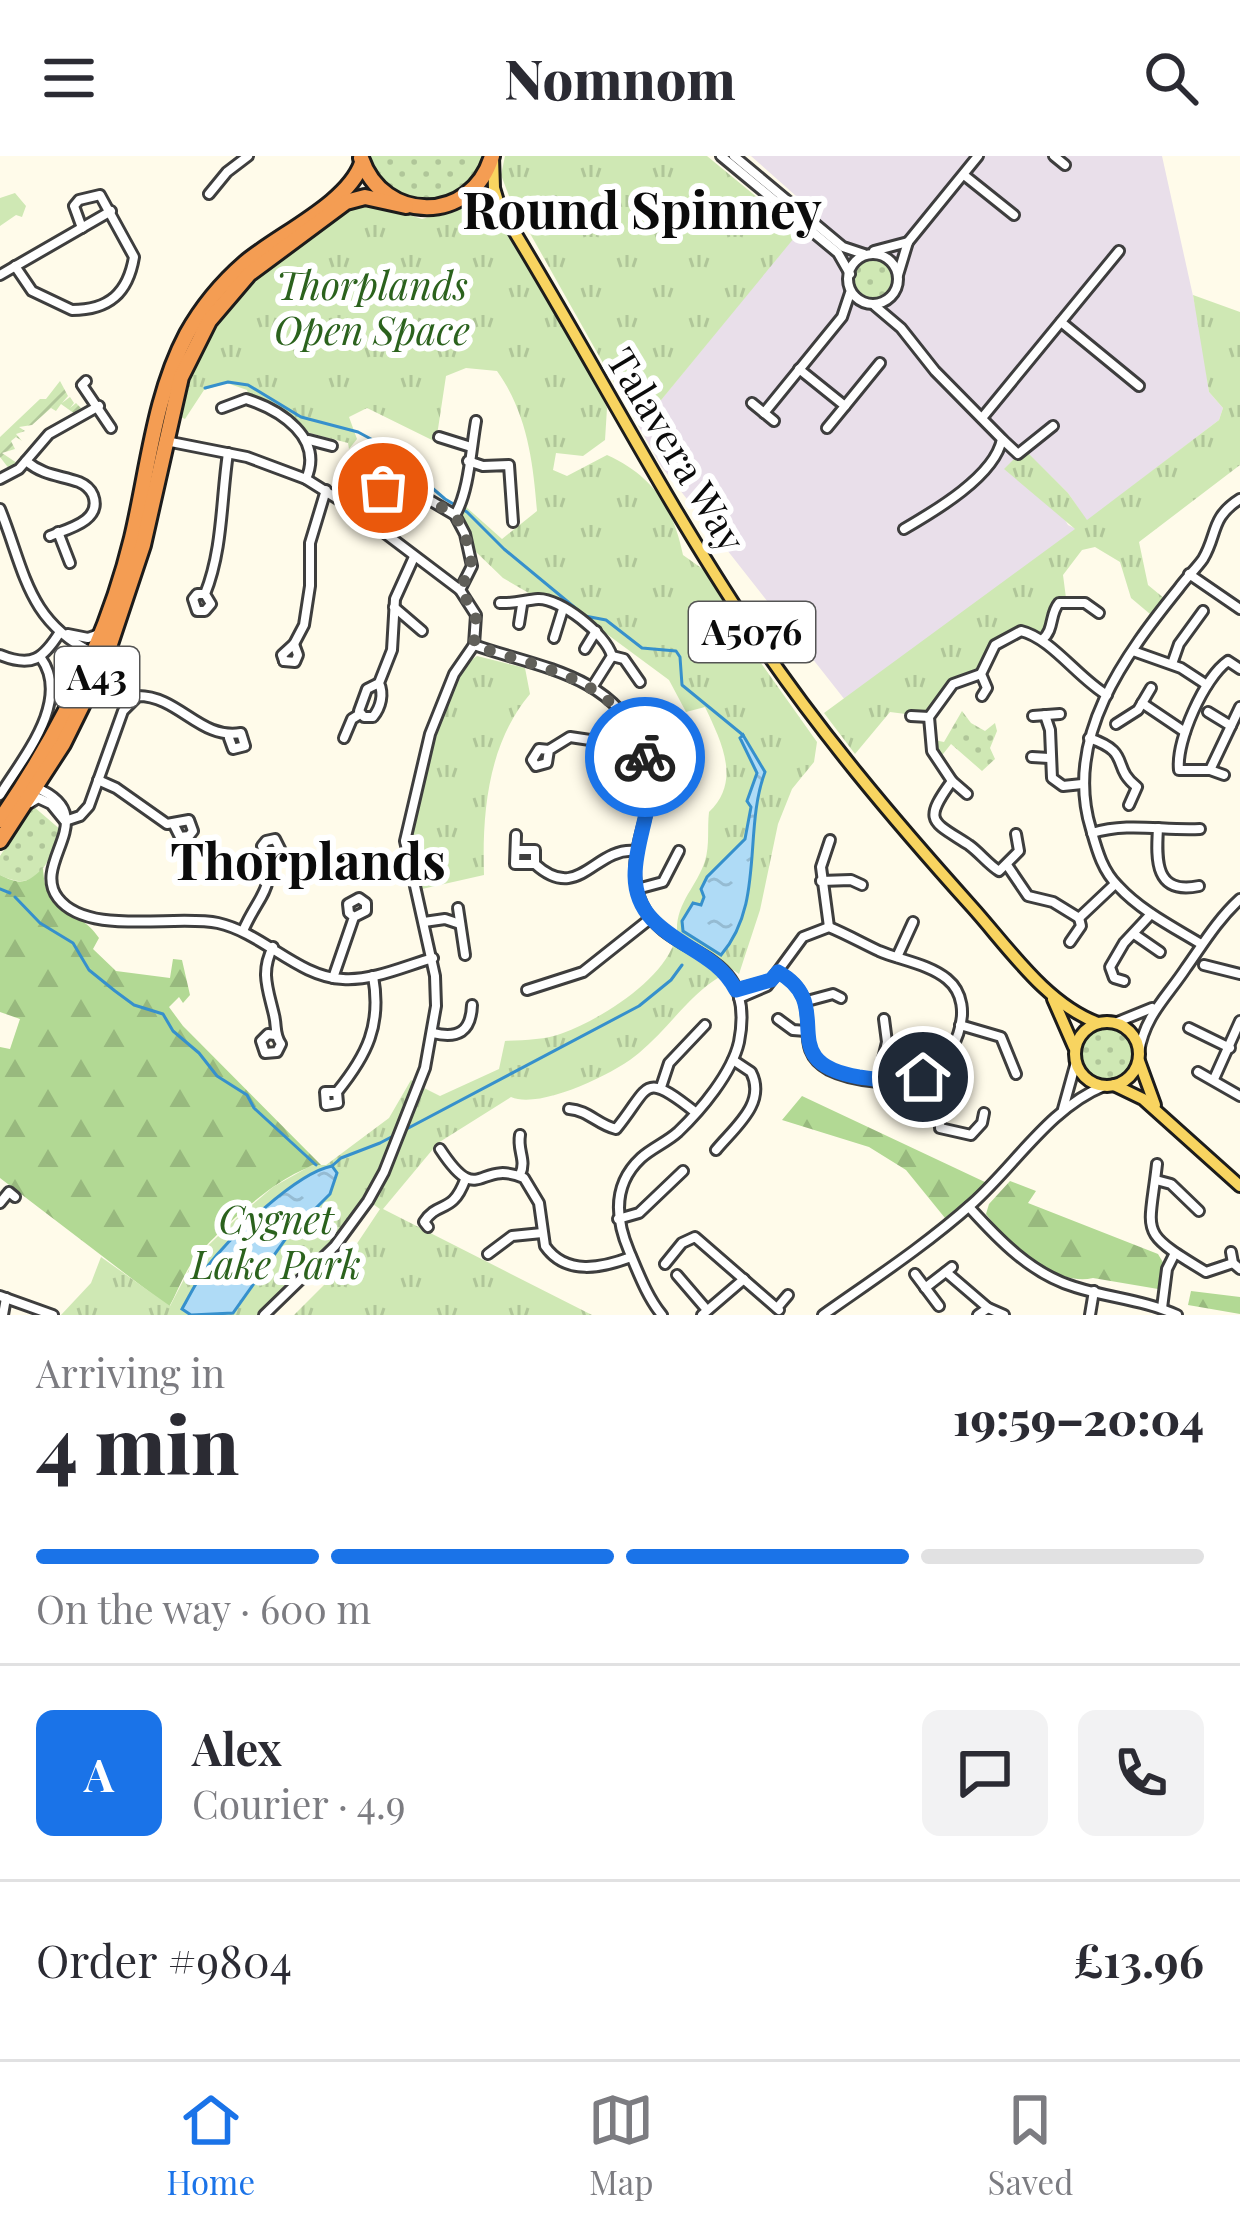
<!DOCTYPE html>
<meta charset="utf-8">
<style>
:root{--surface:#fff;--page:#f2f2f3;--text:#2b2b33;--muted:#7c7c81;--line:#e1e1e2;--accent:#1a73e8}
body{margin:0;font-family:"Playfair Display",serif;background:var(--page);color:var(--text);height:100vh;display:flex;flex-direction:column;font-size:45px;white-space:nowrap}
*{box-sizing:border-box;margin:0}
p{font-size:39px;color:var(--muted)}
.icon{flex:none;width:66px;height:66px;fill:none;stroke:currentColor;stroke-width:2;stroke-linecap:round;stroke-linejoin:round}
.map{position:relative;height:1159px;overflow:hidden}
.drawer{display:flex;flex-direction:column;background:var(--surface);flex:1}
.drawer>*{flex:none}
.pin{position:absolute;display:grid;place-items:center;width:102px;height:102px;color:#fff;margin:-51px;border:6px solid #fff;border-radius:50%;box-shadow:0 3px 12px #0007}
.courier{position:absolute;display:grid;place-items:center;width:120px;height:120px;margin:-60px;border:9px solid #1a73e8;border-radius:50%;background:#fff;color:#222;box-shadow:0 3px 15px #0007}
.overview em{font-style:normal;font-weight:800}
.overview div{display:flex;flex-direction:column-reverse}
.overview{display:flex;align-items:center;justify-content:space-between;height:204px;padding:0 36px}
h1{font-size:78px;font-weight:800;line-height:90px}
.bar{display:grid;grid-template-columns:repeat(4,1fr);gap:18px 12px;align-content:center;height:144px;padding:0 36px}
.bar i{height:15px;border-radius:9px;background:var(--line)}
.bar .on{background:var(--accent)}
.bar p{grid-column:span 4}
.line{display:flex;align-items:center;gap:30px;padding:0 36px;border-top:3px solid var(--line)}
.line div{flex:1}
.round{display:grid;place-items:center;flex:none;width:126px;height:126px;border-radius:18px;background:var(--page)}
header{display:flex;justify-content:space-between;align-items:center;height:156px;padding:0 36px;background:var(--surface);font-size:54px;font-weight:800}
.dock{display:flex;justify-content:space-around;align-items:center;height:168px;border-top:3px solid var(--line);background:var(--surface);font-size:33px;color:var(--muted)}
.dock a{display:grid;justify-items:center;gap:6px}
.dock .on{color:var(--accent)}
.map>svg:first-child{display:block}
.industrial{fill:#e9dfea}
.grass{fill:url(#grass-dots)}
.forest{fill:url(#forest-firs)}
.park{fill:url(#park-tufts)}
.garden{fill:url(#garden-furrows)}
.water{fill:url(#water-ripples);stroke:#3690cc;stroke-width:3}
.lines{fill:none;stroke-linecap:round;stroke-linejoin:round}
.stream{stroke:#3690cc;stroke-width:3}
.minor-casing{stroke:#3e3e3e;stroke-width:14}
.major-casing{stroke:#1c1c1c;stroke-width:16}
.highway-casing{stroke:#1c1c1c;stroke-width:20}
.minor{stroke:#fff;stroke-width:8}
.major{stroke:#f8d460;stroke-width:10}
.highway{stroke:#f49d53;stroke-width:14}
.done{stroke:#605f59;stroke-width:12;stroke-dasharray:0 21.6}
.route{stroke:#1a73e8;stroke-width:15}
.labels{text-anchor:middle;stroke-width:12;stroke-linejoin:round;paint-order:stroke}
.shield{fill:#fff;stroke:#545454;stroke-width:3}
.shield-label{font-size:36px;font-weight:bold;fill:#0b0b0b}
.park-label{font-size:39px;font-style:italic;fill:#2b621d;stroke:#fff}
.street-label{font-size:39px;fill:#0b0b0b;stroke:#fff}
.district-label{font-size:51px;font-weight:bold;fill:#0b0b0b;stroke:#fff}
</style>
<header><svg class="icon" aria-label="menu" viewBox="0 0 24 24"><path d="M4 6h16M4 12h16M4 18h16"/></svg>Nomnom<svg class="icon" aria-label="search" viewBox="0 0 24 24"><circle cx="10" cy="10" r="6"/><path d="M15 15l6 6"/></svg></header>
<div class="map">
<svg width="1240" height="1159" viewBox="0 0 1240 1159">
<defs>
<pattern id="grass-dots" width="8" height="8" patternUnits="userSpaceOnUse" patternTransform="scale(3)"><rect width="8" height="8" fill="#cfe8b4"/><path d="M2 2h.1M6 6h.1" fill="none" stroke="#b0c699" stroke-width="1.8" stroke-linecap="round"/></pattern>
<pattern id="forest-firs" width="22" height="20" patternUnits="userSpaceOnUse" patternTransform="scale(3)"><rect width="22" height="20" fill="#b2d994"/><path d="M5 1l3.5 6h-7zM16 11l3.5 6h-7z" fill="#98b97e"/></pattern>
<pattern id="park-tufts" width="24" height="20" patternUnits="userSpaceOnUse" patternTransform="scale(3)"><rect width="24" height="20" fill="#cfe8b4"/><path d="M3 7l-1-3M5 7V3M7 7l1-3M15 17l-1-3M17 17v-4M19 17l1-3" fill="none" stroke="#b0c699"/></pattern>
<pattern id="garden-furrows" width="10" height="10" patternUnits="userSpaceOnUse" patternTransform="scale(3)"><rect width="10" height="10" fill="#cfe8b4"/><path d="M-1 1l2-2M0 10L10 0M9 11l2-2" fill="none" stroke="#b0c699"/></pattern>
<pattern id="water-ripples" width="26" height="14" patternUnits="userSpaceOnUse" patternTransform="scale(3)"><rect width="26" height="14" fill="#afdbf6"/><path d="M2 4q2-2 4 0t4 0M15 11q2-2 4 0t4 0" fill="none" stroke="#95bbd2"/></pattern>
</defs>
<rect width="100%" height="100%" fill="#fffbea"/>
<path class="industrial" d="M751,0h411l39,176 8,60 14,16 -4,12 -132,101 -19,-28 -44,-43 44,75 8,4 -231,171 -184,-234 -22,-39 175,-215z"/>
<g class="grass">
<path d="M365,0h120c-15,38 -63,63 -100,32 -8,-7 -14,-23 -20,-32z"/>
<circle cx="873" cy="123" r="21"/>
<path d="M962,555l9,12 14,8 10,-8 2,8 -7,17 5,11 -13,12 -31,-27 -12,15 -5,-19 10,2z"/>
<path d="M33,650l29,25c-15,30 -22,64 -62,44v-19z"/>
<circle cx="1107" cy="897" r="27"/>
</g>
<g class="forest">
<path d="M43,712c3,55 34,36 56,70l-6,11 23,22 54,7 3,-19 9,1 8,35 -7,8 -4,-6 -10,10 14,19 138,139c-35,2 -101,64 -124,91 -12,14 -19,35 -28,51l-169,-129v-131l10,2 10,-30 -20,-7v-137c20,10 27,9 43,-7z"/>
<path d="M802,940l185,87 -42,35 -39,-48 -37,-23 -87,-27z"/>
<path d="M1010,1025l26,10 -8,12 130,51 9,15 -3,21 -71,-12c-39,9 -85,-35 -107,-64l3,-10z"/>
<path d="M1191,1135l49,6v17l-52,-9z"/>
</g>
<g class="park">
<path d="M505,0h202l92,76 -160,195 -130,-231 -8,-21z"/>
<path d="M15,37l11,13 -4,11 -6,-2 -16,11v-28z"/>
<path d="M369,46l53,17 57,-16 24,24 95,161 9,20 -2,32 -22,16 -27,-3 -3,17 14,6 40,-21c46,21 66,52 76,100l21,15 52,86 61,86 -3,20 -22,27 -14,35 -18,86 -21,64 -62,-43c-1,-28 20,-45 28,-70 5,-17 2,-32 4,-49 33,-31 12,-71 -4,-105l-19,5 -17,-32 -92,-68 -38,-13 -36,-21 -29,-28 -15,-35 6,-9 37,33 35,-28c-4,-50 -10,-98 -40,-140l-31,-3 -20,8 -10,66 -69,-34 -18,9 8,22 -8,10 -1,-6 -42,-11 -57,-35 -2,-7 -20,-7 -23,7 -19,29 -7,-3c14,-83 61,-129 127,-178 21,-15 38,-31 64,-36z"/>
<path d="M1193,139l47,17v153l-101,77 9,43 17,14 -15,15 -19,-16 -11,-36 -25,-15 -13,3 -19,25 3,23 -7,5 -17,37 -14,-8 -32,13 -15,29 -28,10 -24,33 -39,-5 -35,42 -31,-41 251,-184 -71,-60 20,-20 44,44 19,27 132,-100 4,-12 -14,-16z"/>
<path d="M477,500l48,12 5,26c-42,50 -48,118 -46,181l-62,14c-6,-16 -12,-30 -11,-47 2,-37 35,-168 66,-186z"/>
<path d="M674,787l37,22 10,11c-32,19 -53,53 -82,77 -23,20 -99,57 -128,44l-73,46 -55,66 209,106h-298l46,-46 40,-60 -10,-7 24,-42 30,-72 16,8 59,-27 6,-28c19,-1 40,-1 58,-8 38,-14 98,-52 111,-90z"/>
<path d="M411,924l8,5 -27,65 -42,77 -86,88h-203l30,-32 10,-26 69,49 25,-48 44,-42 34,-29 39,-22h14l63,-47z"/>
</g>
<path class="garden" d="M60,225l8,15 -6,7 8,-6 4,6 -4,5 6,-5 7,7 -8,4 -14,-10 -5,7 -5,-3 -19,17 -13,2 6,4 -9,3 6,7 -6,-4 -5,4 4,8 -13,4 15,10 -7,7 -10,-13v-20l40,-38h6z"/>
<g class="water">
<path d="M743,579l22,37c-22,59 0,132 -44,183l-38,-24 -1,-10 11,-18 8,2 3,-8 -3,-8 6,-12 38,-38 6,-32 -4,-6 10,-28 -17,-35z"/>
<path d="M332,1010l5,7 -7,21 -43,43 -54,76 -42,2 -9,-6c8,-14 15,-29 25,-42 23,-30 89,-94 125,-101z"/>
</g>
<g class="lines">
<g class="stream">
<path d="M205,232l23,-6 20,3 53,32 57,15 24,13 63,54 22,13 37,37 81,67 21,4 36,28 34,3 4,6 2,28 61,50"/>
<path d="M0,733l10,4"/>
<path d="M15,741l25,26 33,20 16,27 26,21 19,14 29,9 10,17 26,22 18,23 30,19 7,13 62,57"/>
<path d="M332,1010l9,-8 39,-15 259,-137 32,-26 11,-15"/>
</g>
<defs>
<g id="minor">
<path d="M721,0l117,97 12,21"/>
<path d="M734,0l109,91 21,7"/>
<path d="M1054,0l11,9"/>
<path d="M964,19l50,40"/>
<path d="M209,38l18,-22 21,-16"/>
<path d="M874,95l34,-9"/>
<circle cx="873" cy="123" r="25"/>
<path d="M15,110l17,25 40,19c37,0 56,-17 62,-53l-34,-62 -21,5 -5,6 8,22"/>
<path d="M0,119l111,-64"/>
<path d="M898,119l10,-33 70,-86"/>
<path d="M875,150l26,22 34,43 67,68c-7,37 -67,72 -98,90"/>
<path d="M1061,166l78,64"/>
<path d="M799,213l46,37 -18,22"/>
<path d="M86,225l-4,4 29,43"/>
<path d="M752,247l22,18"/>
<path d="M845,250l35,-43"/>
<path d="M222,252l24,-9c35,11 78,39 60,80"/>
<path d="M764,257l78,-96 8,-24"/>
<path d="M982,262l137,-167"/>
<path d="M439,281l32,10"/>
<path d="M309,284l23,6"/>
<path d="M1003,284l15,14 35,-28"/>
<path d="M166,285l81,16 59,22 43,27 111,84 16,25 -2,30 -20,29 -24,60 -25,107 30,135 1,30 -11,62 -41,104 -16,29 -33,45 -71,69"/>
<path d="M26,305c18,15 33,14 53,21 7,3 11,6 14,13 10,26 -26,34 -43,41"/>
<path d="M468,305l15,5 26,-1 4,57"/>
<path d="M391,310l-13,14 16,16 27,-1 34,20 10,19 7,32 -12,24"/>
<path d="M0,323l19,-10 30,-35 50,-28"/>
<path d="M0,353c25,62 27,112 93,144"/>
<path d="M455,359c14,-23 16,-66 21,-94"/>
<path d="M58,376l12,31"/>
<path d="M1189,418l51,35"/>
<path d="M205,438h-8l-4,5 4,12h8l6,-7 -6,-10c18,-45 16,-94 23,-141"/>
<path d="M500,447c14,1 25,-3 38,-4 22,-1 68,35 74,57l-19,30"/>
<path d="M394,451l28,24"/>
<path d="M519,468l3,-19"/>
<path d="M68,478l20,4 11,-4"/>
<path d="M554,482l9,-29"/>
<path d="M1042,484c13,-11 7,-25 17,-37h26l14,10"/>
<path d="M474,489c62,22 139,29 166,98 9,22 11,48 6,72 -8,29 -18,59 -4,89 27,58 116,40 97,138 -7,31 -38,68 -61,90 -11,10 -26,16 -37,26 -28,26 -26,60 -12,93 9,21 18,46 33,64"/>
<path d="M585,493l11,-18"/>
<path d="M1133,495l48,17 26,17"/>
<path d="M0,499c32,13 43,4 60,-23"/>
<path d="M612,500l12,3 16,23"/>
<path d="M284,505l-2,-6 12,-11 10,-19 6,-39v-43l16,-53"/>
<path d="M284,505l11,1 3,-7 -4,-11"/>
<path d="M1172,508l7,-20 24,-33"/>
<path d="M1240,513l-12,-8c-24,17 -52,80 -49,109h31l30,-63"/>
<path d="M981,518l-28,10 -24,33 3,34 20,30c-30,41 -20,40 17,64 11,8 19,19 30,26l20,-20 -3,-17"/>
<path d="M379,527c5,11 2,24 -6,34h-9l-5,-6 8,-22 12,-6 13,-33 3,-51 19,-42"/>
<path d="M982,540l5,-8 -6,-14 14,-29 26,-14c30,7 58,48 86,64"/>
<path d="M1142,547l43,29"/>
<path d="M1208,556l23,14"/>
<path d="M1045,559l5,15 2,48 11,8 19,-2"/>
<path d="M911,560l18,1"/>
<path d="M1033,560l27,-2"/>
<path d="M1116,568l22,-14 13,-22"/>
<path d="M344,582l8,-19 8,-5"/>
<path d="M1089,582c44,15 21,28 48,49l-8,18"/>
<path d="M549,594l-2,13 -11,3 -4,-6 7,-11 10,1 21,-13 47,7 21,-7"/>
<path d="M1032,601l17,1"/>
<path d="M1210,614l14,5"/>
<path d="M98,624l18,8 51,36 22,-4 4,11 -4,5 -9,1 -6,-12"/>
<path d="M649,625l26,-4 12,-13v-22l-6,-13"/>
<path d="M952,625l15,13"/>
<path d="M37,632c67,29 -7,74 21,110 30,39 117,16 160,25 45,10 80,54 125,56 30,2 62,-13 90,-21"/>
<path d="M0,639c22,-36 72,-94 41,-137"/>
<path d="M30,647l8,-5 13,6 13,16"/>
<path d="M65,665l15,-5 9,-10 34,-95 15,-15c41,0 62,44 103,37l4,13 -12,3 -4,-11"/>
<path d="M1158,672c-2,33 -3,67 41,58"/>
<path d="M1092,677c37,-11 70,-2 108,-4"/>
<path d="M516,694h19v14h-20l1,-29"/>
<path d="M535,708c44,40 59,-17 100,-13"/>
<path d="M1007,709l21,31 25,6 26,16 36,-34"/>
<path d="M821,725l30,-1 11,5"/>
<path d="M637,733l26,-7 16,-31"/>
<path d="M458,752l7,47"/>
<path d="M424,766l21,-3 15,5"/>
<path d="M829,771l-8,-60 9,-27"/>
<path d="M243,775c16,-38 36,-43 19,-85l4,-5 9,-2 6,12 -11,6"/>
<path d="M1134,778l26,18"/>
<path d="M1070,786l11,-16 -2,-8"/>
<path d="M1201,788c-28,-17 -60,-33 -83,-58 -16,-16 -21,-36 -27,-57 -28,-91 34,-174 88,-241 7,-10 17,-19 24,-29 15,-25 7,-41 37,-60"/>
<path d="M273,791c-13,25 -5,42 1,68 3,12 0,19 7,29l-4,8 -12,1 -4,-12 7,-7 7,1"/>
<path d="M897,801l16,-35"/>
<path d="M1204,809l36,9"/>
<path d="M333,822l21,-61 -5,-4 -1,-9 11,-6 7,5v8l-12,6"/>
<path d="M1124,825l-10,-3 -4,-11 14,-24 27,-29"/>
<path d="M527,834l56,-18 68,-54"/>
<path d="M736,834l33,-9"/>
<path d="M739,842l28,-12 36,-49 26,-10c17,7 33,16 50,24 21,9 50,13 68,28 33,27 6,86 -27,99 -23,9 -69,3 -91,-8 -45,-24 4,-67 -51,-98"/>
<path d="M807,845l26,-7 8,4"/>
<path d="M778,863l15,11 13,1"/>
<path d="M1115,867l37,-15"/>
<path d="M960,869l41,12 15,37"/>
<path d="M1189,872l41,20"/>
<path d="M433,877c25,6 38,-1 39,-28"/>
<path d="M1139,896c6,-37 28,-55 47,-84 17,-24 32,-49 54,-69"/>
<path d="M1198,916l42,24"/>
<path d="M923,921l17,31v20l31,7 11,-12 2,-10"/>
<path d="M1214,923l26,-58"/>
<path d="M878,924l9,-38 -3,-23"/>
<path d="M661,931l8,-24 36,-38"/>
<path d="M337,936h-12l1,13 12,-2 -1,-11c30,-37 45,-67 36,-116"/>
<path d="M569,953c19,1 29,16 47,20 34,-41 25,-60 79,-17"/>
<path d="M1063,953l13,-47"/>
<path d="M440,993c40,61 37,9 84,29l15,25 6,43c21,30 57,22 86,11"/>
<path d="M716,994c19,-23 51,-47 35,-78l-18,-12"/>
<path d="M1157,1008c-8,72 -20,66 49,108l27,-9"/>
<path d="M520,1019c7,-15 -3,-24 0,-40"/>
<path d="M1156,1024l15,4 28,27"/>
<path d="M0,1047l9,-11 6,5"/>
<path d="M969,1051c29,32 62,67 106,80 34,11 69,13 102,28"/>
<path d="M618,1063l21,-6 44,-42"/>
<path d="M428,1071l-4,-5c14,-22 28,-7 41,-42"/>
<path d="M1231,1096l2,11 7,6"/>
<path d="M488,1098l24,-18 30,-3"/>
<path d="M665,1108l17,-21 13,-6 84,73"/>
<path d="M946,1116l42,36 16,7"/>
<path d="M915,1118l24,32"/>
<path d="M677,1119l30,35"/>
<path d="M925,1132l27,-21"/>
<path d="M0,1140l53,19"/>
<path d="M777,1152l11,-13"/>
<path d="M1162,1152l5,-39 8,-16"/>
<path d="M3,1159l3,-17"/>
<path d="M702,1159l42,-36"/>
<path d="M823,1159c51,-36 103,-70 150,-112 42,-38 78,-96 131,-117"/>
<path d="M978,1159l10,-7"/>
<path d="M1090,1159l4,-24"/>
</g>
<g id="major">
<path d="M493,1l1,31 6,20c86,139 160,286 251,422 66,99 142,189 221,277 36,40 74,97 126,116"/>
<path d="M464,42h20l16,10"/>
<path d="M1053,843l21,48"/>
<circle cx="1107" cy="898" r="32"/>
<path d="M1139,905l16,44"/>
<path d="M1114,929l29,14 97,87"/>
</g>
<g id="highway">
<path d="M361,2c22,66 111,66 131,-2"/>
<path d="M0,664c59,-86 107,-179 132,-282 16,-67 22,-142 55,-204 15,-27 35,-51 58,-71 33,-28 103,-59 117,-100"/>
<path d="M0,685l63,-97 42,-85 38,-114 38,-168 28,-56 40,-47 97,-72 19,-5 41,9"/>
</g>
</defs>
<use href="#minor" class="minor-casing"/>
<use href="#major" class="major-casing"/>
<use href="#highway" class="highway-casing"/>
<use href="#minor" class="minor"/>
<use href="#major" class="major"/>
<use href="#highway" class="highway"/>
</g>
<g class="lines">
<path class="done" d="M383,332l11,8 27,-1 34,20 10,19 7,32 -12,24 16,25 -2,30c69,25 146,32 171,112"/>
<path class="route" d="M645,601c3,15 5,31 3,46 -6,39 -28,82 4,116 27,29 65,35 84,71l35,-10 7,-8c62,34 -9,90 81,105 23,3 41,7 64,0"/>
</g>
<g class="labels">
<g class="shield">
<rect x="689" y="446" width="126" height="60" rx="9"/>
<rect x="55" y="491" width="84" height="60" rx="9"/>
</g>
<g class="shield-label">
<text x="752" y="489">A5076</text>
<text x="97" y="534">A43</text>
</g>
<g class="park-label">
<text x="372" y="144">Thorplands<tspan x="372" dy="45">Open Space</tspan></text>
<text x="276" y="1078">Cygnet<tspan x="276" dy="45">Lake Park</tspan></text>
</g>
<g class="street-label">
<text transform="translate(676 294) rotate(59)" y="14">Talavera Way</text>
</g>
<g class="district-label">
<text x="642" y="73">Round Spinney</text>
<text x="308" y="724">Thorplands</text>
</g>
</g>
</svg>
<div class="pin" style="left:383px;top:332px;background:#ea580c"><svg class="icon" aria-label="bag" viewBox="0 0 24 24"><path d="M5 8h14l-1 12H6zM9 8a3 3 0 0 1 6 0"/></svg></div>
<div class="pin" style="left:923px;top:921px;background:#1f2937"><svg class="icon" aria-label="home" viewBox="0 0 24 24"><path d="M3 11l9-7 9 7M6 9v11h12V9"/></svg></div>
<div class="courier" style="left:645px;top:601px"><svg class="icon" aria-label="bike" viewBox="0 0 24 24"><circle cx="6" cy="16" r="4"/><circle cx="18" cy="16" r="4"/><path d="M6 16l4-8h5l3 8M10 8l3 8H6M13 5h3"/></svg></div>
</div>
<section class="drawer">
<div class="overview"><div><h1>4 min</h1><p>Arriving in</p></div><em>19:59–20:04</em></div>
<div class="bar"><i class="on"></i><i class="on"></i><i class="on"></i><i></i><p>On the way · 600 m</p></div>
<div class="line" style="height:216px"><b class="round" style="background:var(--accent);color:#fff">A</b><div><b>Alex</b><p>Courier · 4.9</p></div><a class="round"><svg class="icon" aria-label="chat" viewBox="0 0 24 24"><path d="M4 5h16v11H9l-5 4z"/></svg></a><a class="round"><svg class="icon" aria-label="phone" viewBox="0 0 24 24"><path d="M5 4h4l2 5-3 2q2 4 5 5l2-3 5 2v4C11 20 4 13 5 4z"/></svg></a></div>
<div class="line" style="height:156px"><div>Order #9804</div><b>£13.96</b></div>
</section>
<nav class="dock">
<a class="on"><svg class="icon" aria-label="home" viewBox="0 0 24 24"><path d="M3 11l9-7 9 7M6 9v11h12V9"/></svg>Home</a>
<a><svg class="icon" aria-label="map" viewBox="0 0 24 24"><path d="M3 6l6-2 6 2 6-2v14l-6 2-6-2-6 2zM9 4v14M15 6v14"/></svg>Map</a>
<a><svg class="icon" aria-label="saved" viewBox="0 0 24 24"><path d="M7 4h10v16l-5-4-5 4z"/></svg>Saved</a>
</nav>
